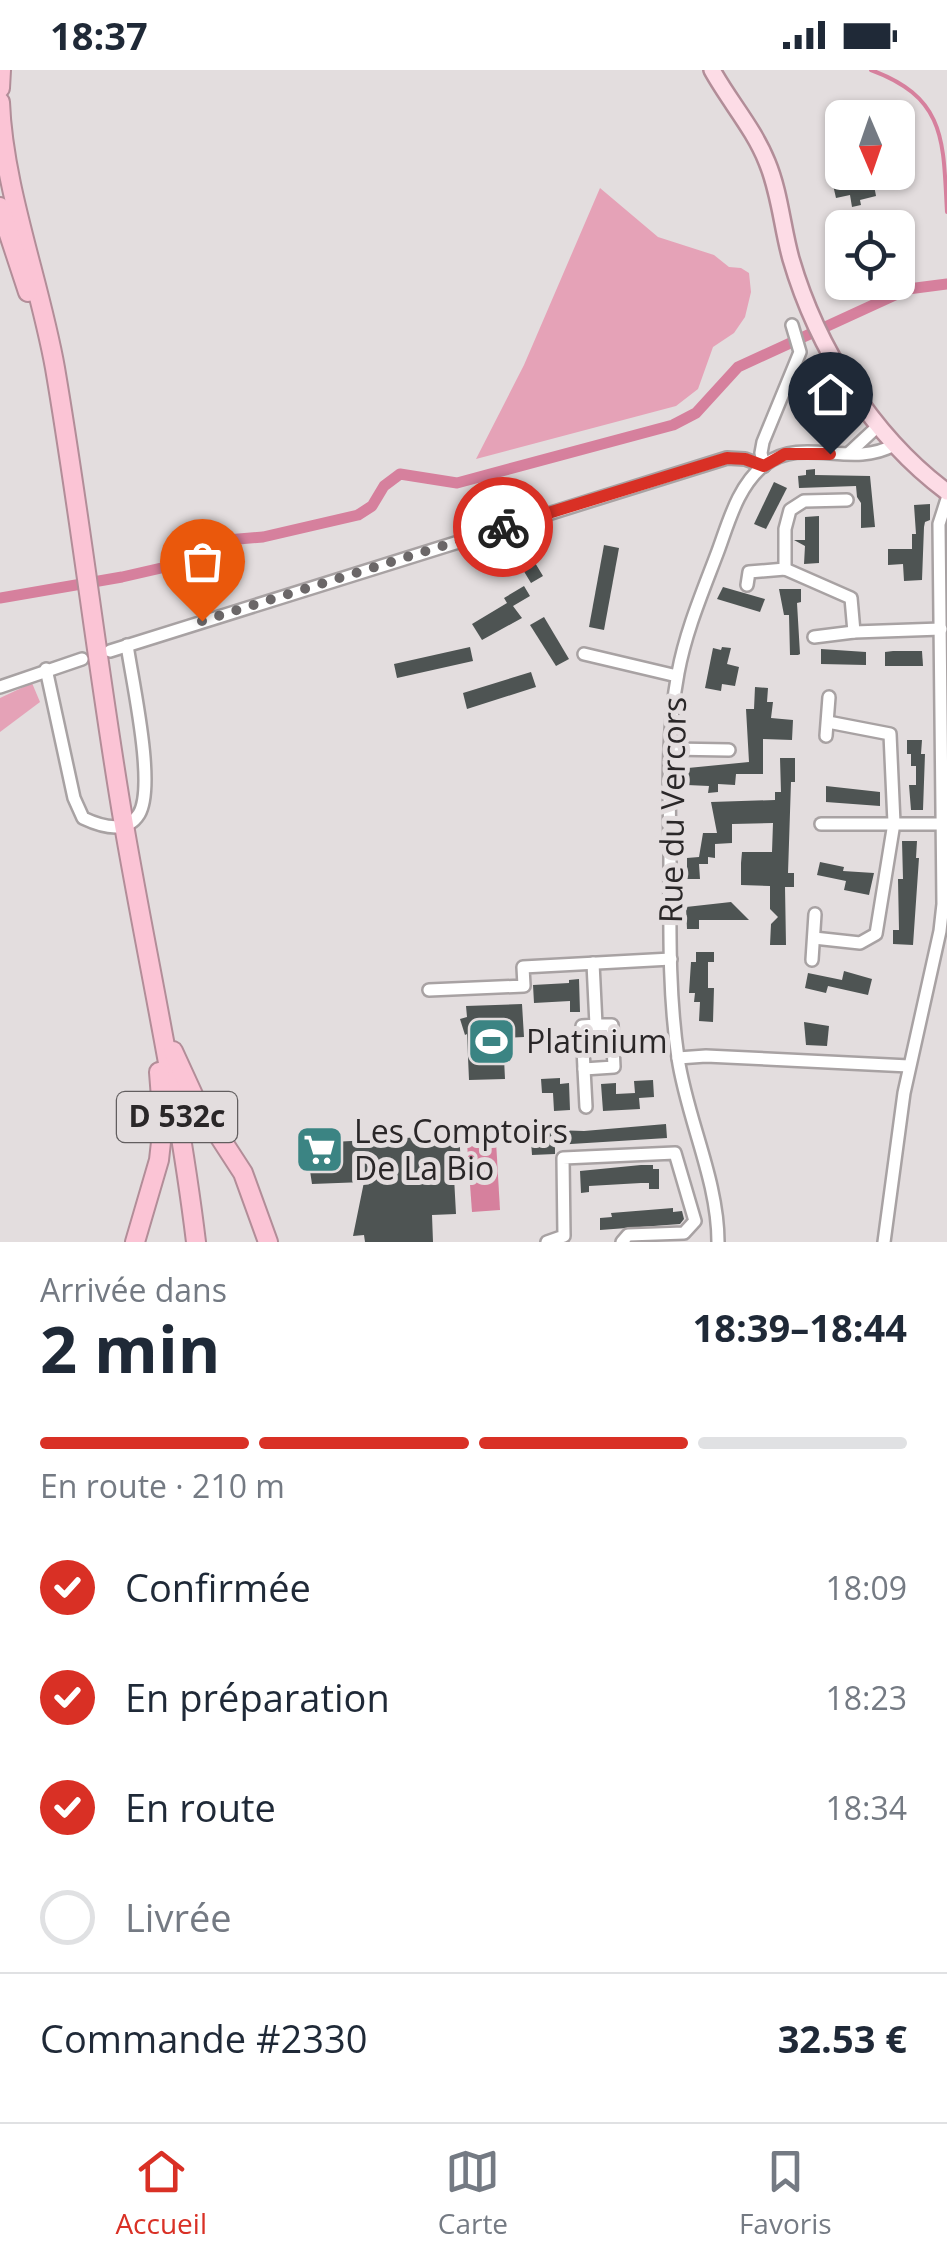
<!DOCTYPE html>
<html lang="fr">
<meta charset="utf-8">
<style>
:root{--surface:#fff;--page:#f2f2f3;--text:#1f2937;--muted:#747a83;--line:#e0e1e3;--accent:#d93025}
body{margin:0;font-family:"Open Sans",sans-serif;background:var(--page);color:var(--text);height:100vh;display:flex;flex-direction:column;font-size:38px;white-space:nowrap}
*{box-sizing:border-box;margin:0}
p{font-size:32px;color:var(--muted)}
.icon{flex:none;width:55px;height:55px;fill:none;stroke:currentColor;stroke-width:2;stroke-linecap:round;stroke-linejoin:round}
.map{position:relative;height:1172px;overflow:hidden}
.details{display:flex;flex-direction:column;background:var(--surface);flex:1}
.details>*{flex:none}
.needle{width:65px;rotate:178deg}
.fabs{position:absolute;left:825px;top:30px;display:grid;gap:20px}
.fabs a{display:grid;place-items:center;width:90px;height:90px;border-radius:15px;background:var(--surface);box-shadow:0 2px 8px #0004;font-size:50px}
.pin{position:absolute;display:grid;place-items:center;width:85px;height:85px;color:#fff;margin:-102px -42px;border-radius:50% 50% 50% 0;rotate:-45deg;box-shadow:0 0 10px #0007}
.pin .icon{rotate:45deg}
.courier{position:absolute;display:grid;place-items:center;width:100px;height:100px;margin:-50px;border:8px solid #d93025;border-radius:50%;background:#fff;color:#222;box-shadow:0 2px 12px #0007}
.overview em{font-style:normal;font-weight:700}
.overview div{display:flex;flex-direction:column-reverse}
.overview{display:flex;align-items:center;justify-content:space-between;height:170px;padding:0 40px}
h1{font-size:65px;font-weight:700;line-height:75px}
.bar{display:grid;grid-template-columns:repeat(4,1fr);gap:15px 10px;align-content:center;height:120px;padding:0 40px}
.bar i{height:12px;border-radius:8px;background:var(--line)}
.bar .active{background:var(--accent)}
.bar p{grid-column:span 4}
.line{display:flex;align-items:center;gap:25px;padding:0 40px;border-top:2px solid var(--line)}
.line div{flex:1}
ol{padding:0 40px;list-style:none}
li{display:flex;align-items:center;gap:30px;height:110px}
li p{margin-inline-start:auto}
li .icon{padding:10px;border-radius:50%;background:var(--accent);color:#fff;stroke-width:4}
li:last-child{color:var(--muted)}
li i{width:55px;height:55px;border:5px solid var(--line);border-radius:50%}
.status{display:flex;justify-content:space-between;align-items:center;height:70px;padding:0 50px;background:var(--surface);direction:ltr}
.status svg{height:28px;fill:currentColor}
.tabs{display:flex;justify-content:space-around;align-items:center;height:140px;border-top:2px solid var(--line);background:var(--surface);font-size:28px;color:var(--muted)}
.tabs a{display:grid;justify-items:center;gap:5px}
.tabs .active{color:var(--accent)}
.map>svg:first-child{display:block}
.green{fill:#e5a2b7}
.water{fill:#d6809d}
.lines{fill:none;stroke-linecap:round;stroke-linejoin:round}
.stream{stroke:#d6809d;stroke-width:4}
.canal{stroke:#d6809d;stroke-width:11}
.building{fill:#4e5453}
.minor-casing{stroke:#a8a2a3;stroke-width:16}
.major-casing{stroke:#b28d98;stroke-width:20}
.highway-casing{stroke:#b28d98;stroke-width:22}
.minor{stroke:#fff;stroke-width:11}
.major{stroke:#fddce6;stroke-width:15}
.highway{stroke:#fbc4d5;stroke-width:18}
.done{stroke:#6b6768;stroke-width:10;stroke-dasharray:0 18}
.route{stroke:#d93025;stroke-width:12}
.labels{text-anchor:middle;stroke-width:10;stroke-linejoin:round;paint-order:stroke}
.shield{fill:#e3ddde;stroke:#625e5f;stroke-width:2.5}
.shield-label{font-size:30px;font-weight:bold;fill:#2a2728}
.street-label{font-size:32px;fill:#2a2728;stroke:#e3ddde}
.poi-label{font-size:32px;fill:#2a2728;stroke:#e3ddde;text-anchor:start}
</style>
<div class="status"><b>18:37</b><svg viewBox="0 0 49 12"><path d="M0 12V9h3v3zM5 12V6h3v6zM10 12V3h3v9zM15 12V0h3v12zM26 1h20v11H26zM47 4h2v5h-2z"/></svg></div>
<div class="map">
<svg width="947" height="1172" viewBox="0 0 947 1172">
<rect width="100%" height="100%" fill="#e3ddde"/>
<g class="green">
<path d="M600,118l58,49 56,18 15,12 12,1 8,5 2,19 -6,25 -11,16 -21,14 -15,42 -22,17 -200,53 48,-94z"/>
<path d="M32,613l8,19 -40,30v-34z"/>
</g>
<path class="water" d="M496,1071l4,69 -28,2 -5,-69z"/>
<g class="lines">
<path class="stream" d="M871,0c76,28 72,72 76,142"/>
<path class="canal" d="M0,528l122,-21 83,-19 22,-18 36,-3 95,-22 14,-9 12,-20 16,-12 57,9 216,-58 23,-12 42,-46 170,-78 39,-5"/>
</g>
<g class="building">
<path d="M873,110l3,16 -16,4 1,5 -9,2 -2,-12 -14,3 -3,-13z"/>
<path d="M815,399v6l55,1 5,51 -14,1v-25l-4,-6 -1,-11 -57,2 -1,-12 8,-1v-5z"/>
<path d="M774,412l13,6 -21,41 -12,-5z"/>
<path d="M930,434v16l-5,2 -1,5 -2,53 -18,1 -1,-17 -15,1v-16h24v-15h4l-2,-29z"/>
<path d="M819,446v47l-15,1 1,-18 -11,-6h11v-23z"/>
<path d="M517,463l26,43 -12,7 -23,-38 -15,9 -6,-11z"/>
<path d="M604,475l15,3 -15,82 -15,-3z"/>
<path d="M524,516l6,10 -17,10 9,12 -40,22 -10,-16 35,-21 -3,-5z"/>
<path d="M723,517l42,12 -5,13 -43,-13z"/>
<path d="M779,519h22v13l-4,1 3,51 -2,1h-8l-1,-40h-5z"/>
<path d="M544,547l25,42 -13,7 -26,-41z"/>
<path d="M470,577l3,14 -76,17 -3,-14z"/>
<path d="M722,577l9,1 -4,16 12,3 -4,19 -13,-2 -1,7 -16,-3 8,-40 8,2z"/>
<path d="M821,579l45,3v13l-45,-1z"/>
<path d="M893,581h29l1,15h-38v-14z"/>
<path d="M531,602l5,15 -69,22 -4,-16z"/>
<path d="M755,617l13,1 -1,14h6l-2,16 22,2 -1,20 -29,-1v35h-27l-1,11 -17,-1v8l-10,1 1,-7 -22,-1 1,-17 61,-6 -3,-53h8z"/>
<path d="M907,670h15l-1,14h4l-2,56h-12l-2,-25h7v-19h-5v-12h-4z"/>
<path d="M780,688h15v24h-4l-3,91h6v14h-9l1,58h-16l1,-21 7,-7 -8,-8v-23l-29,-1v-22l1,-11h30l1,-29 -41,1v19l-17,1v14l-7,-1v7h-9l1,15h-13v-21l12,-1 4,-24h14l-6,-31 64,-2v-8h6z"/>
<path d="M826,716l54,6v14l-54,-4z"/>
<path d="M902,771h15l-1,17h3l-6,87 -20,-1v-14h6l-1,-51h5z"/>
<path d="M820,792l24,5 -1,4 31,2 -5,22 -25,-5 2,-9 -29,-6z"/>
<path d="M731,832l18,18h-50v9h-12l-1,-22z"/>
<path d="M696,882h18v10h-6v26h6l-1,34 -14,-1 1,-19h-6l1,-9h-6l2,-31h5z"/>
<path d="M844,901l28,8 -4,16 -40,-9 -2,7 -21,-5 3,-15 34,7z"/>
<path d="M579,909l1,33h-10v-11l-36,2 -1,-18 36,-2v-3z"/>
<path d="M522,934l2,33 -21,1 2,41 -36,1 -2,-46 -2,1 -5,-16 7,-2 -1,-11z"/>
<path d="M804,952l25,4 -2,20 -21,-1z"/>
<path d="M560,1008v6l9,-1 1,27 -16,1 -1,-18h-11l-1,-14z"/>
<path d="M653,1010l1,17 -15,1 1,11 -37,2 -2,-27 15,-1v11l19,-1 -1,-12z"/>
<path d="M554,1053v7l30,1 82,-7 1,14 -112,7v9l-23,1 -1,-14h5l-1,-17z"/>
<path d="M459,1065l3,41 -8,1 2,37 -24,1 1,27h-68l-1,-7 -11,1 11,-54 -52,2 -7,-46 27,-1 1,5z"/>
<path d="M641,1095h12v4h6v20h-10v-6h-8l-52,3v6l-8,1 -1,-22z"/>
<path d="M673,1138v4l9,-1 2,8 -4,5 -80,6v-12l12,-1 -1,-4z"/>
</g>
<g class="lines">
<defs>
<g id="minor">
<path d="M849,383l29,-27"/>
<path d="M764,396l-3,-13 2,-11 37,-90 -8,-27"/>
<path d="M785,499v-40l5,-19 14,-9 43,-1"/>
<path d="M785,499l66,29 3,34"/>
<path d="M747,515l2,-13 36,-3"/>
<path d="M814,567l40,-5 87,-3"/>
<path d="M110,581l617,-193 18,1 19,7"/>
<path d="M584,584l93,22"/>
<path d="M46,599l28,129 9,20c17,8 43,17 56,-4 17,-28 -7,-134 -12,-169"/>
<path d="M0,617l82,-28"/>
<path d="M826,666l3,-39"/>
<path d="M671,679l58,1"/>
<path d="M821,754h123"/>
<path d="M814,868l46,5 16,-9 18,-111 -4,-89 -62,-12"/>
<path d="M812,890l3,-46"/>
<path d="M593,893l3,62 -14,1 2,43 30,-2 -2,-42h-16"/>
<path d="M429,920l95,-4 -1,-19 148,-8"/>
<path d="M678,988l28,-2 203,10"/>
<path d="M584,999l2,38"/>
<path d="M547,1172l17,-6 -1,-78 112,-5 20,68 -11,12 -56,2 -6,7"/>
<path d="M718,1172c0,-62 -31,-123 -40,-184 -10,-68 -8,-137 -8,-204 -1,-60 -3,-123 8,-181 8,-43 25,-82 40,-122 11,-30 20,-65 46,-86 40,-30 86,4 130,-20"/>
<path d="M884,1172l20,-149 36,-162 3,-27 -4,-380 8,-25"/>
</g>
<path id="major" d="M712,0c17,31 42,59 55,92 13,31 15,65 24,97 26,89 81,177 156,233"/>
<g id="highway">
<path d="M0,18l1,-18"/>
<path d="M0,32c3,85 40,181 55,266 26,152 43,305 69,457 24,139 55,277 72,417"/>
<path d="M0,137l28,85"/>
<path d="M173,981l22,48 48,74 25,69"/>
<path d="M135,1172l24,-82 4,-36 -4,-52"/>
</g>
</defs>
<use href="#minor" class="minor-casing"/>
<use href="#major" class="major-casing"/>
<use href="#highway" class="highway-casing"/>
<use href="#minor" class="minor"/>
<use href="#major" class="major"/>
<use href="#highway" class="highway"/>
</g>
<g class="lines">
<path class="done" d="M202,551l301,-94"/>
<path class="route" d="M503,457l224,-69 18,1 19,7 21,-12h45"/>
</g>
<defs>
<symbol id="stadium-square" viewBox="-11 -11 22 22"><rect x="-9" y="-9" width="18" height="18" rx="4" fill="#3b8483" stroke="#e3ddde"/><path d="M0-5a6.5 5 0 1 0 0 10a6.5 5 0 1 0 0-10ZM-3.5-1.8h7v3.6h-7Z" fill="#fff"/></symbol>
<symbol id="supermarket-square" viewBox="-11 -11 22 22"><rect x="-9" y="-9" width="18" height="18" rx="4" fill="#3b8483" stroke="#e3ddde"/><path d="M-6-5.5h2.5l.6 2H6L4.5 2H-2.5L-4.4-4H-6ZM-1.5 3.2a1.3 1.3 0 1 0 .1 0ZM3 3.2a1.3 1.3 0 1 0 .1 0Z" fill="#fff"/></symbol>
</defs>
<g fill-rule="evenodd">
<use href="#stadium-square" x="464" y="944" width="55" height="55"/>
<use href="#supermarket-square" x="292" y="1052" width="55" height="55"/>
</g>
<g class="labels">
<rect class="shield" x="117" y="1022" width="120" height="50" rx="8"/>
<g class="shield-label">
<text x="177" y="1057">D 532c</text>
</g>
<g class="street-label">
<text transform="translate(673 740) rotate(-89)" y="11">Rue du Vercors</text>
</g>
<g class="poi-label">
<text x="526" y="983">Platinium</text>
<text x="354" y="1073">Les Comptoirs<tspan x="354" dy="37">De La Bio</tspan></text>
</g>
</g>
</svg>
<div class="fabs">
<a><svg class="needle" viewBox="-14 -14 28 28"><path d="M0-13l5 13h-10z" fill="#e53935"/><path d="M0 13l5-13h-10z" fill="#747a83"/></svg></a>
<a><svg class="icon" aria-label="locate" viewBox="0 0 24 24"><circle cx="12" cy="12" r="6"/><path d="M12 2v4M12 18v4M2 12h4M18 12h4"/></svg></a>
</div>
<div class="pin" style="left:202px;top:551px;background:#ea580c"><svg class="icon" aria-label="bag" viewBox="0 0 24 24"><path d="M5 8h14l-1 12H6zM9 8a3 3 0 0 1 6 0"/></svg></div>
<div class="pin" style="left:830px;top:384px;background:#1f2937"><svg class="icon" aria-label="home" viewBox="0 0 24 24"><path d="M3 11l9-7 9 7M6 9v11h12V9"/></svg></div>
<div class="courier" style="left:503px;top:457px"><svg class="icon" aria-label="bike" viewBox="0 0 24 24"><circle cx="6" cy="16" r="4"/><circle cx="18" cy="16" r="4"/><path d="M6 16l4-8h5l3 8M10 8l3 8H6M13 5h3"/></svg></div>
</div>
<section class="details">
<div class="overview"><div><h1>2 min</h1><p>Arrivée dans</p></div><em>18:39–18:44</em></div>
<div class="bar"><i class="active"></i><i class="active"></i><i class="active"></i><i></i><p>En route · 210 m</p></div>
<ol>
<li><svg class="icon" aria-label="check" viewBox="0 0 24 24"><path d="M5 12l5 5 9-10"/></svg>Confirmée<p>18:09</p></li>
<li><svg class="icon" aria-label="check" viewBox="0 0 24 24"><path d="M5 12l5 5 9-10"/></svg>En préparation<p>18:23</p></li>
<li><svg class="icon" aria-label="check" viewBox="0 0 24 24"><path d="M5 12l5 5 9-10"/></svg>En route<p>18:34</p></li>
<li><i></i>Livrée</li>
</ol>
<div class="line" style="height:130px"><div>Commande #2330</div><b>32.53 €</b></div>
</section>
<nav class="tabs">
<a class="active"><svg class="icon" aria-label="home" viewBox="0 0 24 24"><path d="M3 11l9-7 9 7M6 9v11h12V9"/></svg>Accueil</a>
<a><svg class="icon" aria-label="map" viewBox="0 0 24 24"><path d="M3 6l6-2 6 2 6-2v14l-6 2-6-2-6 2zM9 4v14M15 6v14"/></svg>Carte</a>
<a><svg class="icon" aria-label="saved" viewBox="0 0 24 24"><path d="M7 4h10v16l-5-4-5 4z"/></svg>Favoris</a>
</nav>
